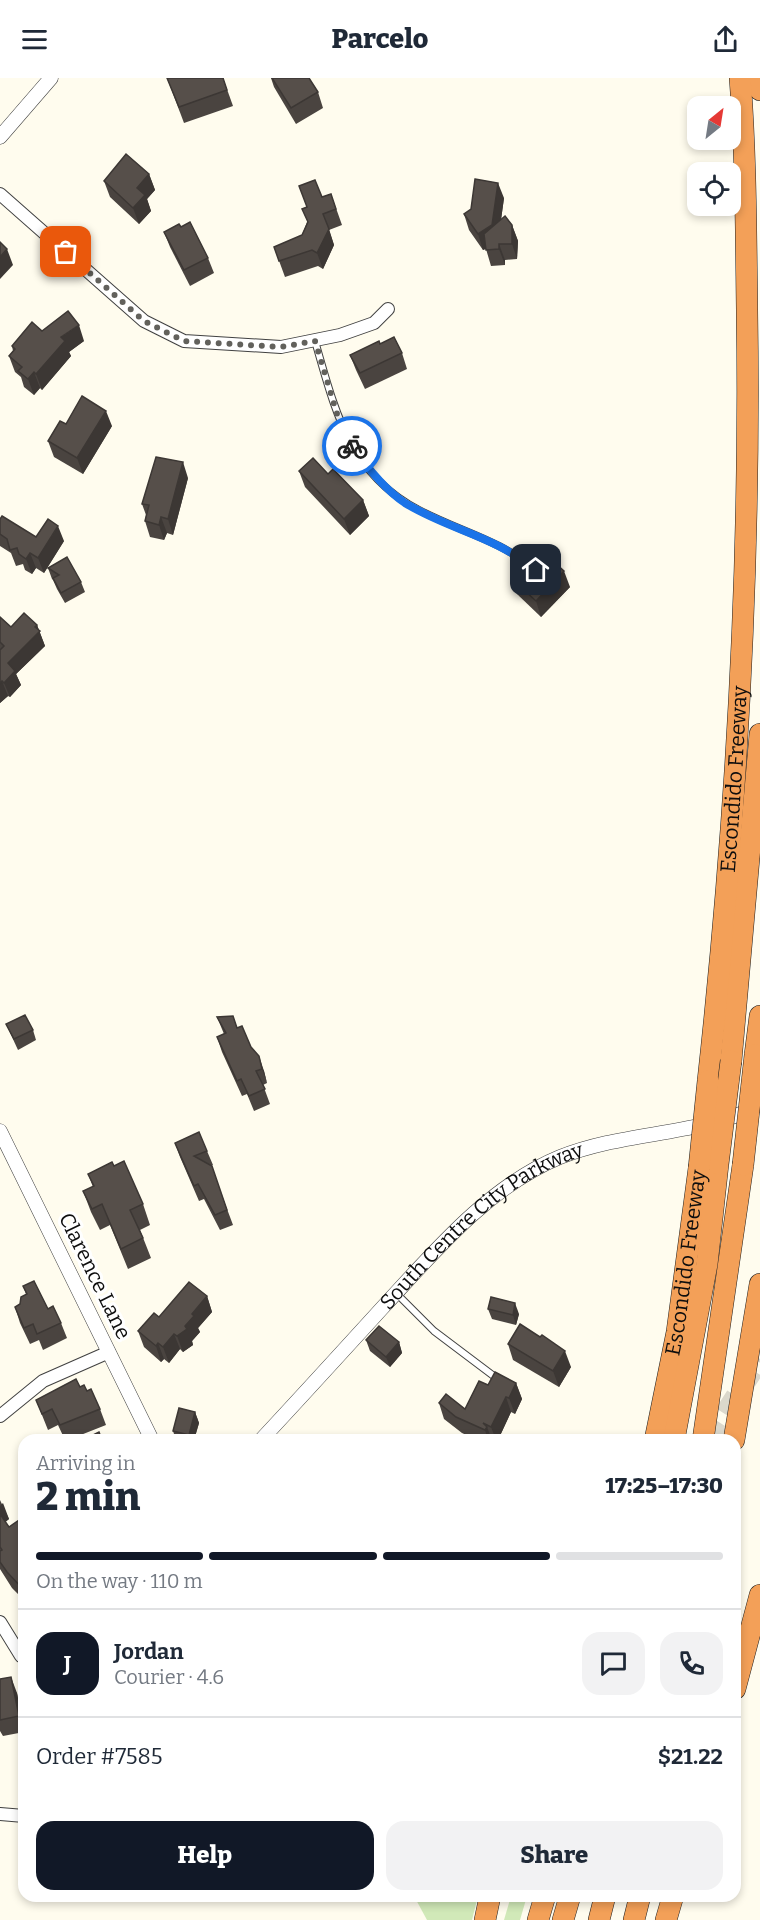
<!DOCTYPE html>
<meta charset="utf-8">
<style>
:root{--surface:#fff;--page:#f2f2f3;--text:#1f2937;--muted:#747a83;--line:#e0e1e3;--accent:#111827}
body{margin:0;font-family:Bitter,serif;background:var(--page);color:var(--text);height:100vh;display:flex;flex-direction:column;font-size:22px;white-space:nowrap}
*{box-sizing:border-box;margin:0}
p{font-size:20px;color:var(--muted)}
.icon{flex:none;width:33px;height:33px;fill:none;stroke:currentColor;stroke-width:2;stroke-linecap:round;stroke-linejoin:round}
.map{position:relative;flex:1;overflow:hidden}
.details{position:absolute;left:18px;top:1356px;width:723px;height:468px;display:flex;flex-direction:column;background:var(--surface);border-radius:18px;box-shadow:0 3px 9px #0003}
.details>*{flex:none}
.needle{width:39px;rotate:30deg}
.tools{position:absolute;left:687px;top:18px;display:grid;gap:12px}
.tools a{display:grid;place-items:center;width:54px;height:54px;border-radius:12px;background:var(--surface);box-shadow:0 3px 9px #0003;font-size:30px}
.pin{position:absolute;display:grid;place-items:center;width:51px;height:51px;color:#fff;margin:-26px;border-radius:12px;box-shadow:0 3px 9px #0006}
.courier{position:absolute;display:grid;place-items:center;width:60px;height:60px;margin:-30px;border:4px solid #1a73e8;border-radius:50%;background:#fff;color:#222;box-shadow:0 2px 8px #0007}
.headline em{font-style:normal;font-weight:800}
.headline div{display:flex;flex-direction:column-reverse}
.headline{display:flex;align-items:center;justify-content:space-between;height:102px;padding:0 18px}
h1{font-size:39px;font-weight:800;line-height:45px}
.bar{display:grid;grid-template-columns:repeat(4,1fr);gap:9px 6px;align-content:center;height:72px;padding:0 18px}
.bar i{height:8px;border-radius:4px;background:var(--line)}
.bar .on{background:var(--accent)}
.bar p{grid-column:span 4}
.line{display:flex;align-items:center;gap:15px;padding:0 18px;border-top:2px solid var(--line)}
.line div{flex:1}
.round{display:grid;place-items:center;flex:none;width:63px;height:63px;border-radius:18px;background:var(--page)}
.action{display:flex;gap:12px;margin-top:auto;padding:12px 18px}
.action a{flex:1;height:69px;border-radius:18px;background:var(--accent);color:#fff;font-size:24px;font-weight:800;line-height:69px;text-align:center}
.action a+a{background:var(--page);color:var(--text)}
header{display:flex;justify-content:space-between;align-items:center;height:78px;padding:0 18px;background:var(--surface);font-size:27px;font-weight:800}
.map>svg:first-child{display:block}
.green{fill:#d1e9b8}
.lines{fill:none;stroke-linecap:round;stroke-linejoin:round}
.motorway-tunnel{stroke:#dbd8cc;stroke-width:21;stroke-dasharray:21 10;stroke-linecap:butt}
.service-casing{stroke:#414141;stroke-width:8}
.minor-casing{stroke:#414141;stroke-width:14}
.tertiary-casing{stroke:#414141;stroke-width:15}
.motorway-casing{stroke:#1f1f1f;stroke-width:22}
.service{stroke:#fff;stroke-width:6}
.minor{stroke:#fff;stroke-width:12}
.tertiary{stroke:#fff;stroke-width:14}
.motorway{stroke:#f3a058;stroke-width:21}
.motorway-bridge-casing{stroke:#1f1f1f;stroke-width:22;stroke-linecap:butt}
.motorway-bridge{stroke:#f3a058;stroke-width:21}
.wall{fill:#4a4440}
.shaded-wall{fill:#3c3734}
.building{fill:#564f4a;stroke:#3c3734;stroke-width:1.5}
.done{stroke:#62615c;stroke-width:6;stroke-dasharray:0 10.8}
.route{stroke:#1a73e8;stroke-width:8}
.labels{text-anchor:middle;stroke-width:6;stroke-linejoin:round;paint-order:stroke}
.street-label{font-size:21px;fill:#0e0e0e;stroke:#fff}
</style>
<header><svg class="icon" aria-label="menu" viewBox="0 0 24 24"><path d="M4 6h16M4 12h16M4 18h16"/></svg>Parcelo<svg class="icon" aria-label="share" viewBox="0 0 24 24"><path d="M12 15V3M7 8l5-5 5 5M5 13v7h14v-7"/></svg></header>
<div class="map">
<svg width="760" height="1842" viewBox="0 0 760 1842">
<rect width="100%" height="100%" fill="#fffcee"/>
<g class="green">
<path d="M414,1818h64l-6,24h-45z"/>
<path d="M511,1818h16l-7,24h-16z"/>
</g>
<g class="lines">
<path class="motorway-tunnel" d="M708,1362l52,-81"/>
<defs>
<g id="service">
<path d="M315,263c20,69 34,133 104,169 42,22 79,29 117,60"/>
<path d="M397,1216l37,37 65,49"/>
</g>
<g id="minor">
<path d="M0,116l144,127 40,20 97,6 59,-12 34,-12 14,-14"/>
<path d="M0,1338l43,-35 66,-29"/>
<path d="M0,1544l21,34"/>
<path d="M0,1736l24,2"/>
</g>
<g id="tertiary">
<path d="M0,59l51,-59"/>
<path d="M0,1053l152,309"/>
<path id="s1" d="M261,1362c41,-44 82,-89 123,-134 50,-54 105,-120 176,-149 62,-25 131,-21 193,-48"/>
</g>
<g id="motorway">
<path d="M759,0l1,12"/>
<path d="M755,977l5,-39"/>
<path d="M731,983l29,-327"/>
<path id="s2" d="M708,1003c28,-256 43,-513 39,-771 -1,-77 -1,-155 -7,-232"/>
<path id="s3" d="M655,1362l22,-108 22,-164"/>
<path d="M674,1362l33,-176 11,-100"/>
<path d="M703,1362l40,-275"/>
<path d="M734,1362l26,-156"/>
<path d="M735,1611l25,-94"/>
<path d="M485,1842l5,-24"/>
<path d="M538,1842l7,-24"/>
<path d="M563,1842l7,-24"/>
<path d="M599,1842l6,-24"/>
<path d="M634,1842l6,-24"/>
<path d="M666,1842l7,-24"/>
</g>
</defs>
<use href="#service" class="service-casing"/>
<use href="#minor" class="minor-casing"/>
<use href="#tertiary" class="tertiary-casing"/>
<use href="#motorway" class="motorway-casing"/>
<use href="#service" class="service"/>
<use href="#minor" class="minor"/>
<use href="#tertiary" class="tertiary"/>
<use href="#motorway" class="motorway"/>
<defs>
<g id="motorway-bridge">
<path d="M718,1086l13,-103"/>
<path d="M743,1087l12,-110"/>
<path d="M699,1090l9,-87"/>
</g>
</defs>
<use href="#motorway-bridge" class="motorway-bridge-casing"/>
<use href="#motorway-bridge" class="motorway-bridge"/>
</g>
<g class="wall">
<path d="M167,0h56l10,28 -49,17z"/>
<path d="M271,0h38l9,14 5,16 -27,16 -22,-37z"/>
<path d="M149,96l6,16 -8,9 4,12 -12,13 -29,-27 -6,-16z"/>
<path d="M331,116l11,31 -13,5 5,15 -11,24 -5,-3 -33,11 -11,-30 28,-12 5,-13v-15l15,-10z"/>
<path d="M504,120l-3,22 11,5 6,16 -1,18 -12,1v5l-14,1 -5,-17 -3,1 -14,-20 -5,-16z"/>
<path d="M181,149l27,31 6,15 -24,13 -20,-39 -6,-15z"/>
<path d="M42,253l42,10 -15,11 2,4 -29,34 -2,-2 -6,7 -10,-8 -3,-10 -6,-5 -6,-16 4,-5 -1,-5z"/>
<path d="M380,266l22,9 5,16 -42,20 -9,-19 -6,-15z"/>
<path d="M66,346l46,2 -29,48 -29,-17 -6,-16z"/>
<path d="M299,393l29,3 35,26 6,16 -19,19 -45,-48z"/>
<path d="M188,400l-15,57 -6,-2 -3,7 -14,-3 -5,-16 1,-6 -4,-11z"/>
<path d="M0,441l36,18 28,4 -20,32 -8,-5 -4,6 -7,-4 -2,-6 -7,2 -5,-13 -11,-7z"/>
<path d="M48,490l33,14 4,10 -20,11 -8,-14 -4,-9 -1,-1z"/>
<path d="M538,497l32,12 -29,30 -24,-23 -6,-16z"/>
<path d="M0,539l11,10 26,-2 8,21 -29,28 5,11 -11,12 -2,-1 -8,7z"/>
<path d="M217,939l21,11 13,19 13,24 3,12 -4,2 7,19 -16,7 -7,-17 -5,2 -20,-44 -5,-15 7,-3z"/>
<path d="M6,946l27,6 3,10 -18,10z"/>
<path d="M175,1065l32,8 6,14 -2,1 22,59 -13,5 -16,-31 -5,2 -19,-44z"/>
<path d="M114,1088l29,38 7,21 -10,5 11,28 -23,11 -18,-44 -10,5 -9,-18 -8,-21 10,-4 -5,-13z"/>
<path d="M23,1208l25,23 13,14 6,15 -24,12 -4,-10 -9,4 -10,-21 -5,-16 5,-3 6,-10z"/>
<path d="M207,1218l5,16 -14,16 2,4 -8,9 1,4 -10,7 -3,-3 -11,14 -5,-4 -3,3 -17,-15 -6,-16 21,-14z"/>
<path d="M488,1231l31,5 -3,11 -24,-6z"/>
<path d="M366,1262l33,2 3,11 -12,14 -20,-16z"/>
<path d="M508,1266l63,23 -12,20 -46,-27z"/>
<path d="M516,1305l6,16 -7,15 -4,-2 -13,28h-21l-15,-7 -18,-14 -5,-16 26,6 23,-24z"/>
<path d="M80,1309l7,4 13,18 6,16 -38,15h-3l-7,-15 -10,5 -12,-30z"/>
<path d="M195,1334l4,11 -5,17h-18l-3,-9z"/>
<path d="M0,1422l9,19 -4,3 4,5 15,-6v79l-12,-12 -12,-19z"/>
<path d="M0,1601l17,14 7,39 -21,4 -3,-5z"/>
</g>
<g class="shaded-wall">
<path d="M149,96l6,16 -8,9 4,12 -12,13 -6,-16 4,-20z"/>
<path d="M498,105l6,15 -6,43 -15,9 -5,-16z"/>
<path d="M512,147l6,16 -1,18 -5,-15z"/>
<path d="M329,151l5,16 -11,24 -6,-16z"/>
<path d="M499,166l6,16v5l-6,-16z"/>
<path d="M7,171l6,16 -13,14v-22z"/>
<path d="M79,247l5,16 -15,11 2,4 -29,34 -6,-16 25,-37z"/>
<path d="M34,294l6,16 -6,7 -6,-16z"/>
<path d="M106,333l6,15 -29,48 -6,-16z"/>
<path d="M183,384l5,16 -15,57 -5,-16z"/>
<path d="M363,422l6,16 -19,19 -6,-16z"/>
<path d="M161,439l6,16 -3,7 -5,-15z"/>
<path d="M58,448l6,15 -20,32 -6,-15z"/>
<path d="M30,475l6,15 -4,6 -6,-15z"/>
<path d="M564,493l6,16 -29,30 -5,-16z"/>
<path d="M37,547l8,21 -29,28 5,11 -11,12 -6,-14 4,-20z"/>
<path d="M2,603l6,15 -8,7v-19z"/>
<path d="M259,978l5,15 3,12 -5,-14z"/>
<path d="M207,1218l5,16 -14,16 2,4 -8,9 1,4 -10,7 -6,-16 8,-10 7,-12z"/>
<path d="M515,1225l4,11 -3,11 -3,-10z"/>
<path d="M174,1256l6,15 -11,14 -6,-16z"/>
<path d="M399,1264l3,11 -12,14 -4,-10z"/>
<path d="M158,1265l6,16 -3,3 -5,-16z"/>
<path d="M565,1273l6,16 -12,20 -6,-16z"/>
<path d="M516,1305l6,16 -7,15 -6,-16z"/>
<path d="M506,1319l5,15 -13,28h-2l-5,-13z"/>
<path d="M195,1334l4,11 -5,17h-3l-2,-5z"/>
<path d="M487,1349l5,13h-4l-3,-10z"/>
<path d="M3,1425l6,16 -6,5 -3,-7v-11z"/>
<path d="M11,1599l6,16 7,37 -5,-14z"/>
</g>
<g class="building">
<path d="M167,0h56l4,12 -48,17z"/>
<path d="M272,0h37l9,14 -27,16z"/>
<path d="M126,76l23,20 -12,14 8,7 -12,13 -29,-27z"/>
<path d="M475,101l23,4 -6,42 -14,9 -14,-20 7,-5z"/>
<path d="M315,102l7,17 9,-3 5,15 -13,5 6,15 -12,24 -5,-3 -33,11 -5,-14 28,-12 6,-13 -6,-13 5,-2 -8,-21z"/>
<path d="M505,138l7,9v19h-13v5l-13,1 -2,-16z"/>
<path d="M190,144l18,36 -24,12 -20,-38 15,-8 2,3z"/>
<path d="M0,164l7,7 -7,8z"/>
<path d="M68,233l11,14 -18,12 4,4 -29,33 -2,-2 -6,7 -10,-8 4,-4 -13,-11 6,-7 -3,-3 20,-24 10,9z"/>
<path d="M394,259l8,16 -42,20 -10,-18 29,-14 1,3z"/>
<path d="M82,318l24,15 -29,47 -29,-17 12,-20 6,3z"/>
<path d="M156,379l27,5 -15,57 -7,-2 -2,8 -14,-4 4,-16 -7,-1z"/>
<path d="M313,380l15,16 5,-5 30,31 -19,19 -45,-48z"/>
<path d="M2,438l34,21 12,-18 10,7 -20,32 -8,-5 -4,6 -7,-5 -2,-6 -7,2 -3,-11 -7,-5v-15z"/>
<path d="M67,479l14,25 -20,11 -8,-15 6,-3 -11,-7z"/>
<path d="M552,482l12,11 -28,30 -25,-23 15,-15 12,12z"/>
<path d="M24,535l13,12 -2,2 5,4 -32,32 7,8 -11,12 -2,-2 -2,3v-34l4,-4 -4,-4v-25l11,10z"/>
<path d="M25,937l8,15 -19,9 -8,-15z"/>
<path d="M233,938l4,12 5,-2 9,21 8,9 3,13 -6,2 9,18 -16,7 -8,-17 -4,2 -20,-44 9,-4 -9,-16z"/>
<path d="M199,1054l8,19 -13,5 18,10 15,44 -12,5 -17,-31 -4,2 -19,-43z"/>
<path d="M124,1083l19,43 -13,6 13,28 -22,11 -19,-45 -10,5 -9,-18 11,-5 -6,-12 24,-12 2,4z"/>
<path d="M34,1203l14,28 5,-3 8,17 -24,11 -4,-10 -9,4 -9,-21 5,-3 1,-7 6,-3 -4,-8z"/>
<path d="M189,1204l18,14 -15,18 2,2 -9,10 2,3 -10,7 -3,-2 -11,13 -5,-4 -2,3 -18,-15 16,-18 5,4z"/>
<path d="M491,1219l24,6 -2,12 -25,-6z"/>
<path d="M520,1246l20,13 2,-2 23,16 -12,20 -45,-27z"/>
<path d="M379,1248l20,16 -13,15 -20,-17z"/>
<path d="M495,1294l21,11 -7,15 -3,-1 -15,30 -8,-4 4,4 -2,3 -29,-13 -17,-14 7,-9 19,15 14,-28 9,4z"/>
<path d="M76,1301l4,8 4,-2 3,6 4,-2 9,20 -40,16 -8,-16 -10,5 -6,-14z"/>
<path d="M179,1330l16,4 -6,23 -16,-4z"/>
<path d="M99,1354l3,8h-19z"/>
<path d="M113,1358l2,4h-11z"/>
<path d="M0,1436l9,13 13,-9 2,3v69l-17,-18 -7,-10v-11l2,-1 -2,-3z"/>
<path d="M11,1599l8,39 -19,4v-41z"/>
</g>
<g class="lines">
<path class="done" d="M66,174l78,69 40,20 97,6 34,-6 26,86 11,19"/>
<path class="route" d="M352,368c14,20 32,43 53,57 44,27 88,32 131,67"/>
</g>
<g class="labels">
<g class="street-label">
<text dy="7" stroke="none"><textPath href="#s2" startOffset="303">Escondido Freeway</textPath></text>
<text dy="7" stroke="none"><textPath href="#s1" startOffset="310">South Centre City Parkway</textPath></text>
<text dy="7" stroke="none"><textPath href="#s3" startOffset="180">Escondido Freeway</textPath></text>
<text transform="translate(95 1198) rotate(64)" y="7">Clarence Lane</text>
</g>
</g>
</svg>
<div class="tools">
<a><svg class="needle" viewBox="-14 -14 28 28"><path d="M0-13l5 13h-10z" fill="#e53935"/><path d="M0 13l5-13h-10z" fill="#747a83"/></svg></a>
<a><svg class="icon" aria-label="locate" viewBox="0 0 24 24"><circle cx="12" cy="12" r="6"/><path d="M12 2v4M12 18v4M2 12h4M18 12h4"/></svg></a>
</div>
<div class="pin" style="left:66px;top:174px;background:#ea580c"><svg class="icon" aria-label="bag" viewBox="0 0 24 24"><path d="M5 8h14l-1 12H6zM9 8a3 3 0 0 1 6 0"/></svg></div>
<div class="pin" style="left:536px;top:492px;background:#1f2937"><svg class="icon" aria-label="home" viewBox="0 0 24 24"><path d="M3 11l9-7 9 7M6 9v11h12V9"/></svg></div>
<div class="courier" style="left:352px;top:368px"><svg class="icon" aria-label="bike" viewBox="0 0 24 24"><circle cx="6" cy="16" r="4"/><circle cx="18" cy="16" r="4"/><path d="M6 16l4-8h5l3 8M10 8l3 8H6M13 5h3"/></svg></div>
<section class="details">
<div class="headline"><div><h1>2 min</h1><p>Arriving in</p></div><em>17:25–17:30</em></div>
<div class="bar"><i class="on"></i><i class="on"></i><i class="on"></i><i></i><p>On the way · 110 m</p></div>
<div class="line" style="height:108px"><b class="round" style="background:var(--accent);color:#fff">J</b><div><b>Jordan</b><p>Courier · 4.6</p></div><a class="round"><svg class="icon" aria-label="chat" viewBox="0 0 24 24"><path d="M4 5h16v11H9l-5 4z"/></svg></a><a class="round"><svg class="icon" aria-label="phone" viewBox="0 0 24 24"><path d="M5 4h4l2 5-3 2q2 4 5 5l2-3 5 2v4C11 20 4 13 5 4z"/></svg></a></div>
<div class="line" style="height:78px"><div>Order #7585</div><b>$21.22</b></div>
<div class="action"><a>Help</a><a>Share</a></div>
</section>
</div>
